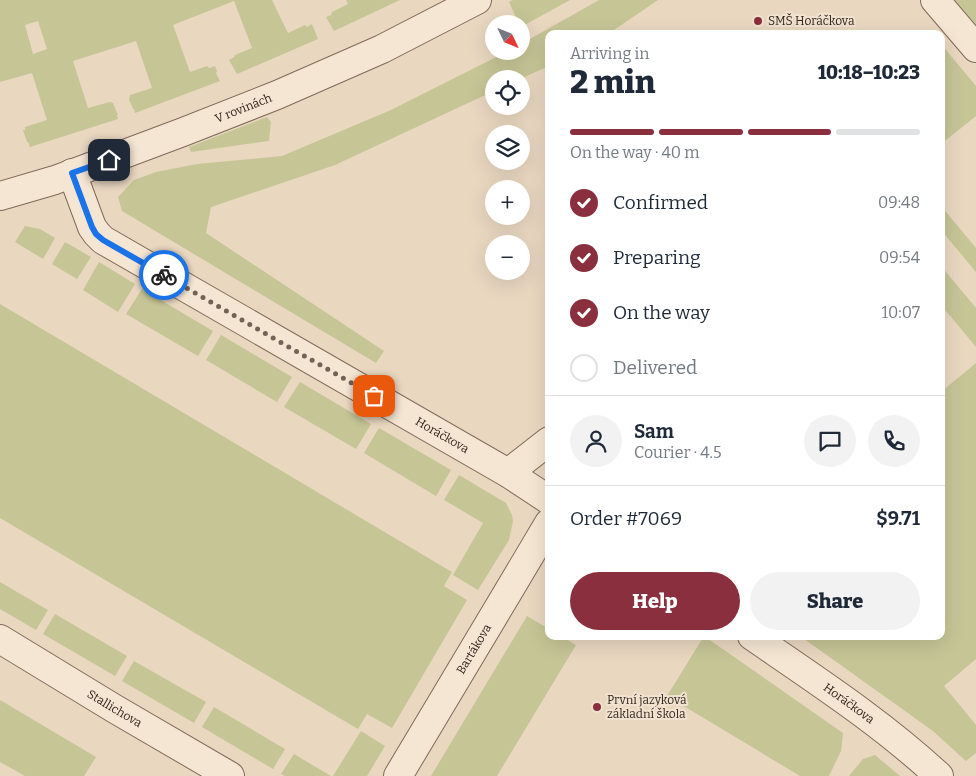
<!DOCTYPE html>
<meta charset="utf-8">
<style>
:root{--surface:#fff;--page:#f2f2f3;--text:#1f2937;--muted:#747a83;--line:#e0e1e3;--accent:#8a2f3d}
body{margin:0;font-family:Bitter,serif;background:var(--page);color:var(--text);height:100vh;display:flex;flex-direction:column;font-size:19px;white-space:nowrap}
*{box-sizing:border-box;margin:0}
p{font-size:16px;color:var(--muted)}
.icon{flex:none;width:28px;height:28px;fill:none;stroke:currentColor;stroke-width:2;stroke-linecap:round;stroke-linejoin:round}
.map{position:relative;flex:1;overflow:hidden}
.side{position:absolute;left:545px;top:30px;width:400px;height:610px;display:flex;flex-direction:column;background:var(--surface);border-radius:10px;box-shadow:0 5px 20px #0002}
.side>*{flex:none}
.needle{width:32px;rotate:133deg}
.fabs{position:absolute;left:485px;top:15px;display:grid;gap:10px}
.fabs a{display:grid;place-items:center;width:45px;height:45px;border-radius:50%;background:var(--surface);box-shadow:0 5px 20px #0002;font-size:25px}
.pin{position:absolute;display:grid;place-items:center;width:42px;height:42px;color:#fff;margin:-21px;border-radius:10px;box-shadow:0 2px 8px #0006}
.courier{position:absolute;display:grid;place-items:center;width:50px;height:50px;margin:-25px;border:4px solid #1a73e8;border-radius:50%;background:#fff;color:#222;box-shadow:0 1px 6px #0007}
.summary em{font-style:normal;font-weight:800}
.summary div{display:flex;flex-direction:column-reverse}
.summary{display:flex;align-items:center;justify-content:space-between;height:85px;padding:0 25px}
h1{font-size:32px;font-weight:800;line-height:38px}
.bar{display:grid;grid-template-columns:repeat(4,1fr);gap:8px 5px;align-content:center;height:60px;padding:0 25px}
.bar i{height:6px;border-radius:4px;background:var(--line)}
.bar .on{background:var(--accent)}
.bar p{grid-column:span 4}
.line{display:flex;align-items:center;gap:12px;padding:0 25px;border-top:1px solid var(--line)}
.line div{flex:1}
.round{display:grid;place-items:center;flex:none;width:52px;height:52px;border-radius:26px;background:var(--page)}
ol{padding:0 25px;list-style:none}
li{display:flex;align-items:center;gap:15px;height:55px}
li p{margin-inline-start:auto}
li .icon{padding:5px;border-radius:50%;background:var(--accent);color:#fff;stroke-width:4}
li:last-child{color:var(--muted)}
li i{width:28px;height:28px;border:2px solid var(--line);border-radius:50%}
.primary-button{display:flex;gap:10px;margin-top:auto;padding:10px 25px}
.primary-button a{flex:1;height:58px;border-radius:30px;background:var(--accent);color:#fff;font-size:20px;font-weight:800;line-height:58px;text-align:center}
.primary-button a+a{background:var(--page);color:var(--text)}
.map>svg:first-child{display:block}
.green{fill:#c6c596;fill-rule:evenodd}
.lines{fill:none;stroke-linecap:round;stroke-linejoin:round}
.minor-casing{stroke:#81695a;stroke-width:30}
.minor{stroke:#f5e6d3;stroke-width:28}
.done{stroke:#726356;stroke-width:5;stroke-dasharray:0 9}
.route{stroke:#1a73e8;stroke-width:6}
.poi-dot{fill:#8a2f3d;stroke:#f1e3cf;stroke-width:2}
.labels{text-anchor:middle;stroke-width:4;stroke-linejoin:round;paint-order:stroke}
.poi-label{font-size:12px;fill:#32241d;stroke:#f1e3cf;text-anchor:start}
.street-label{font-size:12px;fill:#32241d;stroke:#f1e3cf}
</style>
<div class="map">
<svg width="976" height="776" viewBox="0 0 976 776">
<rect width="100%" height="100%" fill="#e9d7c0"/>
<g class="green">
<path d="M0,0h272l16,33 17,-8 2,2 5,-3 6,15 -81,35 -8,-14 5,-3 1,-2 17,-7 -18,-47 -61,24 17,47 17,-6 2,2 6,-2 2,6 -1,1 4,8 -85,32 -1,-4h-1l-4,-10 1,-4 22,-7 -16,-47 -63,20 15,47 22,-6 3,1 5,12h-1l1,4 -88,28 -2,-5h-1l-4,-12h2v-3l22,-7 -15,-47 -32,9zM38,21l9,28 -14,5 -8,-29z"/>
<path d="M346,0h54l-66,31 -8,-14 5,-2 1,-3 16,-8z"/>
<path d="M513,0h57l-49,27v-3h-2l-10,-22z"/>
<path d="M599,0h59l-50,34h-59v32l-29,13h-26v12l-159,74 -124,42 -5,26 178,118 -8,12 -254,-152 -4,-14 16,-17 22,-8 41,-8 85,-8 109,-46 117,-59h13v-7z"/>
<path d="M952,0h24v29z"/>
<path d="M941,44l35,42v30l-35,28z"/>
<path d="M267,117l4,5 -2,19 -78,11 -2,-5z"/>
<path d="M941,206l35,42v24l-35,-42z"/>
<path d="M25,226l15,3 15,9 -12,21 -28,-17z"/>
<path d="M65,242l26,15 -14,22 -25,-15z"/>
<path d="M99,262l36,22 -17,28 -35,-22z"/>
<path d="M941,266l35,42v39l-35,-42z"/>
<path d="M142,289l71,42 -15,25 -72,-42z"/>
<path d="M0,304l452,268 -8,14 23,14 -75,128 -25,-14 -9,15 -358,-211z"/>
<path d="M221,335l71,42 -15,25 -71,-42z"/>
<path d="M976,363v296l-32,27 32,39v28l-10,8 -33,-30 -133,-95h141v-244z"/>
<path d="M300,382l71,42 -15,25 -72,-42z"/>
<path d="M379,428l72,42 -15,26 -72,-43z"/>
<path d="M459,475l47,28 6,12 1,6 -4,19 -31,50 -25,-15 30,-52 -39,-23z"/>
<path d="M0,582l48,28 -12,20 -36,-21z"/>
<path d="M55,614l72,42 -12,20 -72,-42z"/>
<path d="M527,616l22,13v7h12l15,9 -79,131h-66z"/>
<path d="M704,636l139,97 -2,18 -12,25h-29l-133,-80z"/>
<path d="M134,661l72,41 -12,21 -72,-42z"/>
<path d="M0,700l96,57 -12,19h-59l-25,-14z"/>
<path d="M214,707l71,42 -12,20 -71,-42z"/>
<path d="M361,731l24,15 -18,30h-34z"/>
<path d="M294,754l37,22h-46l-4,-2z"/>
<path d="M875,755l25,21h-51l14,-17z"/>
</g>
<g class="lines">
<defs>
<g id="minor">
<path d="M935,0l41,48"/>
<path id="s1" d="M72,173l20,54 5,7 6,6 405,233 41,27"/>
<path id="s2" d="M0,196l55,-16 128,-48 94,-37 105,-46 95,-49"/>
<path d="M508,473l41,-32"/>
<path id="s3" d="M752,636c64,44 130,87 187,140"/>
<path id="s4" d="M0,639l115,70 115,67"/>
<path id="s5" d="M398,776l110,-184 41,-69"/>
</g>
</defs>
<use href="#minor" class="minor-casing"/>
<use href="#minor" class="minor"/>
</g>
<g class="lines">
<path class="done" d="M164,275l210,121"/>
<path class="route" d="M109,160l-37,13 20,54 4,7 7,6 61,35"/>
</g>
<g class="poi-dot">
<circle cx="758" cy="21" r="5"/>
<circle cx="597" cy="707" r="5"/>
</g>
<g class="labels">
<g class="poi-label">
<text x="768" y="25">SMŠ Horáčkova</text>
<text x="607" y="704">První jazyková<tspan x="607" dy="14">základní škola</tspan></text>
</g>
<g class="street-label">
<text dy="4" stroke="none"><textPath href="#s2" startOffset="259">V rovinách</textPath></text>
<text dy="4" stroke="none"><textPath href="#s1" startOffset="466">Horáčkova</textPath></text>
<text dy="4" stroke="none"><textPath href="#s5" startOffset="148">Bartákova</textPath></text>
<text dy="4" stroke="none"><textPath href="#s3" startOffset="118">Horáčkova</textPath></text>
<text dy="4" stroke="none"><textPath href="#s4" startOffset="134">Stallichova</textPath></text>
</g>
</g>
</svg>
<div class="fabs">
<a><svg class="needle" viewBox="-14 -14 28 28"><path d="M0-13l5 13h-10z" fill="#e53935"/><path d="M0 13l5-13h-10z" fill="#747a83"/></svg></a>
<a><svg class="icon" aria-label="locate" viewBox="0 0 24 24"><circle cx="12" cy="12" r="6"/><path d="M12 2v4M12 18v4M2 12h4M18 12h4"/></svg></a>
<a><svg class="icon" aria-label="layers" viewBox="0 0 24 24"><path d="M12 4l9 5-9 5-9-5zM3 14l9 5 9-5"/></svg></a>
<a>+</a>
<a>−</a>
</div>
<div class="pin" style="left:374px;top:396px;background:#ea580c"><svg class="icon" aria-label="bag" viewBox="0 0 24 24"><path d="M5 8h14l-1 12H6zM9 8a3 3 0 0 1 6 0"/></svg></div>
<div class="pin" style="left:109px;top:160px;background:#1f2937"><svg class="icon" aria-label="home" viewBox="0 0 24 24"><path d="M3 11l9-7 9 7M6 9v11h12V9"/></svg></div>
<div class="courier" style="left:164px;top:275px"><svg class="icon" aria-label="bike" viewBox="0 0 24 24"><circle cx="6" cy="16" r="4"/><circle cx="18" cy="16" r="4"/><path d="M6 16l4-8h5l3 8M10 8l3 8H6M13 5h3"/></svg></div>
<section class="side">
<div class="summary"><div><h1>2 min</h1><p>Arriving in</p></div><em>10:18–10:23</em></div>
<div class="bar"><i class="on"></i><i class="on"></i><i class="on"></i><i></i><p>On the way · 40 m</p></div>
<ol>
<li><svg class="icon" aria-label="check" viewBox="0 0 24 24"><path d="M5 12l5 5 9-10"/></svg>Confirmed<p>09:48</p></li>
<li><svg class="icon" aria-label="check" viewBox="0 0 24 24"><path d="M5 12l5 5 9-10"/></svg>Preparing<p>09:54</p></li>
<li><svg class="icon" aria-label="check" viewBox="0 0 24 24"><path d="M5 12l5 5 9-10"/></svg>On the way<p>10:07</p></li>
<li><i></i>Delivered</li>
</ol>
<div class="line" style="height:90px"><a class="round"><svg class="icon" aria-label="person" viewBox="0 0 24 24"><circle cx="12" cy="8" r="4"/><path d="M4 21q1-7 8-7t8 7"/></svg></a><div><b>Sam</b><p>Courier · 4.5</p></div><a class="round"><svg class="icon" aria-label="chat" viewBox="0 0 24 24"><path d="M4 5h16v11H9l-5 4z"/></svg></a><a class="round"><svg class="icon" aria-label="phone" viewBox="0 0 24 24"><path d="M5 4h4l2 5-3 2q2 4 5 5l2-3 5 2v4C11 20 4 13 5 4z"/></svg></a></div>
<div class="line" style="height:65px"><div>Order #7069</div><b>$9.71</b></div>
<div class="primary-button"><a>Help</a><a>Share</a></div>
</section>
</div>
